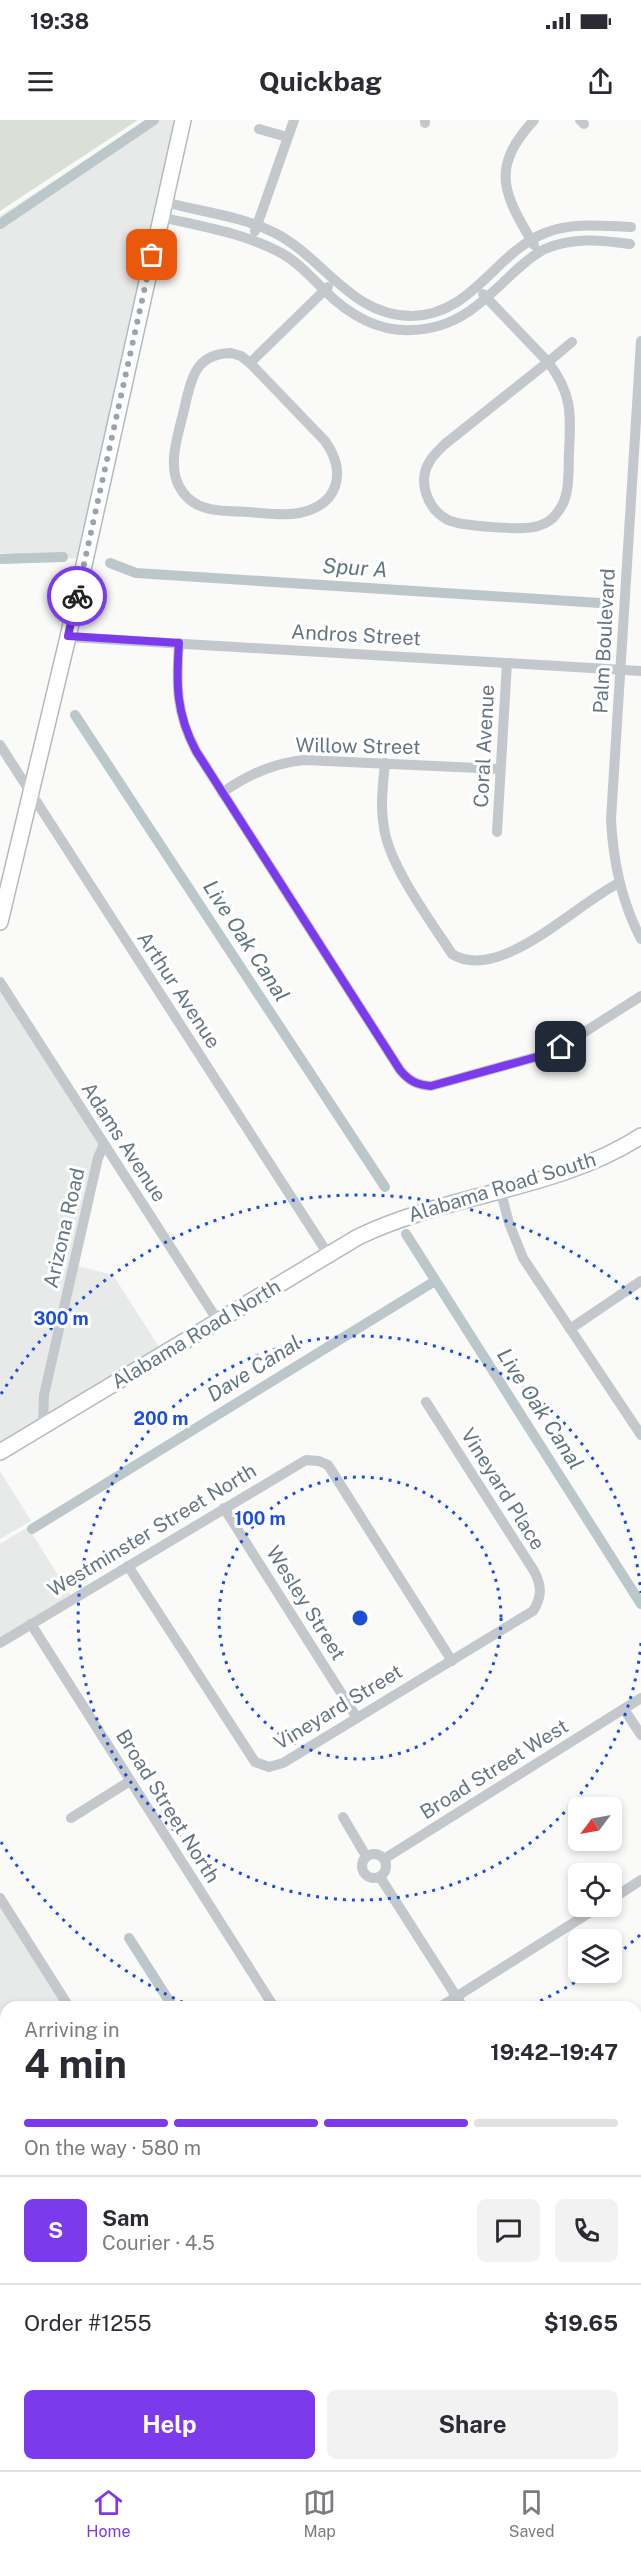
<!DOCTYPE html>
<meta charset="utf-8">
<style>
:root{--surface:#fff;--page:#f2f2f3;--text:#2b2b33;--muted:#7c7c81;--line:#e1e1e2;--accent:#7c3aed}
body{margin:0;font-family:"Public Sans",sans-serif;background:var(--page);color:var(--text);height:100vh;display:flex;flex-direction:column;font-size:22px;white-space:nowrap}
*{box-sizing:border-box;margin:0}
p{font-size:20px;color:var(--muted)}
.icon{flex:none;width:33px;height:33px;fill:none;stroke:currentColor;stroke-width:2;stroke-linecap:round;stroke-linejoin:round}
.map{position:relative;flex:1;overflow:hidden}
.panel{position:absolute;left:0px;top:1881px;width:642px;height:470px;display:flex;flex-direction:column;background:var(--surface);border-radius:18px 18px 0 0;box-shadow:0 3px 9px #0003}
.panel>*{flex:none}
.needle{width:39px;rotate:238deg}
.tools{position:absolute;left:568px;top:1677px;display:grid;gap:12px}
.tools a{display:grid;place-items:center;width:54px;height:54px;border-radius:9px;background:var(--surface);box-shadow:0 3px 9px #0003;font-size:30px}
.pin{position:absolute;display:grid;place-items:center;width:51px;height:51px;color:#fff;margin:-26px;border-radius:12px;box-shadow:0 3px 9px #0006}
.courier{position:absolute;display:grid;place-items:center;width:60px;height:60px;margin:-30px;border:4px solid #7c3aed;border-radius:50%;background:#fff;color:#222;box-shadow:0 2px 8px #0007}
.headline em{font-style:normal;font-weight:700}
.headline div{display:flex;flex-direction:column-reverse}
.headline{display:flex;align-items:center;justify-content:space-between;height:102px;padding:0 24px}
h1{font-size:39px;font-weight:700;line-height:45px}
.bar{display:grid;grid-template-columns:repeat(4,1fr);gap:9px 6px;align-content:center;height:72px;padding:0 24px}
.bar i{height:8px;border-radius:4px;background:var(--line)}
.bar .active{background:var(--accent)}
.bar p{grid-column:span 4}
.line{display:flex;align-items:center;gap:15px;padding:0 24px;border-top:2px solid var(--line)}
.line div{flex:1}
.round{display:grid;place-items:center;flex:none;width:63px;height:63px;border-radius:9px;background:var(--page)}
.primary-button{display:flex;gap:12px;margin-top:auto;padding:12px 24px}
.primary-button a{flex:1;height:69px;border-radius:9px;background:var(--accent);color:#fff;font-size:24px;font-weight:700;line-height:69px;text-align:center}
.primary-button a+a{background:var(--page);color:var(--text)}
.status{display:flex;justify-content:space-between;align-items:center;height:42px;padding:0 30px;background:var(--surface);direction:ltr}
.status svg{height:16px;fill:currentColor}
header{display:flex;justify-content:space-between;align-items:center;height:78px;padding:0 24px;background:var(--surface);font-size:27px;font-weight:700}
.menu{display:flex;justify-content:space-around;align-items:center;height:84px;border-top:2px solid var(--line);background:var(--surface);font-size:16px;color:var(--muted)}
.menu a{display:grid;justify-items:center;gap:3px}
.menu .active{color:var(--accent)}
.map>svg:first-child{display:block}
.built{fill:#e8e9e9}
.green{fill:#dadfd7}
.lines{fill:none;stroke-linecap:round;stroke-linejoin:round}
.canal{stroke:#bbc7cb;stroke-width:10}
.secondary-casing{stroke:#b3babf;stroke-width:18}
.street{stroke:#c3c8cc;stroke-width:10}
.secondary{stroke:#fff;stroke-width:15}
.done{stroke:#99a4ac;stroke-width:6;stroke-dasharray:0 10.8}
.route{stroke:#7c3aed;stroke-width:8}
.ring{fill:none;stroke:#1d4ed8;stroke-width:3;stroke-dasharray:3 6}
.labels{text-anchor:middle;stroke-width:6;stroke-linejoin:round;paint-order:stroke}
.street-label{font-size:20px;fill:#657683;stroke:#fff}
.water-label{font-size:21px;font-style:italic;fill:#60757c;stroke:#fff}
.centre{fill:#1d4ed8;stroke:#fff;stroke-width:3}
.ring-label{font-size:18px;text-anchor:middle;font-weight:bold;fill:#1d4ed8;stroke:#fff;stroke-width:6;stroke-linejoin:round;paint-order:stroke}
</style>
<div class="status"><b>19:38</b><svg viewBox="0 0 49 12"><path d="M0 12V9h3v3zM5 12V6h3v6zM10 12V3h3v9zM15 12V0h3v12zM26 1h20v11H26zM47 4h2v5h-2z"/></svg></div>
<header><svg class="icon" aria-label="menu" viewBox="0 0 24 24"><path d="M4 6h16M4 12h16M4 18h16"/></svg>Quickbag<svg class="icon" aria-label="share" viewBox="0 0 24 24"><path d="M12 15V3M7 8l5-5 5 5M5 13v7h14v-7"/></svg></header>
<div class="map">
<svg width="641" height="2350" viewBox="0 0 641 2350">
<rect width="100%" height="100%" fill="#fafaf8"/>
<g class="built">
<path d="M146,0h27v21l-93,418 -80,-6v-337z"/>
<path d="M0,862l104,162 -48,196 -13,87 -43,25z"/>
<path d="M78,1146l35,9 48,75 -113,68 1,-23z"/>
<path d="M0,1351l31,50 -31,18z"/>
<path d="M28,1407l43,69 -71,44v-96z"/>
<path d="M0,1778l69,109h-63v457l250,1 -1,5h-255z"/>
</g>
<g class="green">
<path d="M0,0h138l-138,91z"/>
<path d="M261,2344h200l3,6h-204z"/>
</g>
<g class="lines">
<g class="canal">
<path d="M0,104l154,-104"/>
<path d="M0,439l63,-2"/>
<path d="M110,443l26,10 464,30"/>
<path d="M75,595l310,472"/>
<path d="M406,1114l235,370"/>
<path d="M32,1409l403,-248"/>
<path d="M129,1818l44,69"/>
<path d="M636,2326l5,-3"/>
<path d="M465,2344l4,6"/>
<path d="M598,2350l8,-6"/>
</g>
<defs>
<g id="secondary">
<path d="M0,802l68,-285 115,-517"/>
<path d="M0,1332l358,-215c91,-44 200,-47 283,-101"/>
</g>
</defs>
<use href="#secondary" class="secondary-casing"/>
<g class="street">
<path d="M580,0l4,4"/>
<path d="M425,3v-3"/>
<path d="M259,9l28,8"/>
<path d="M165,82c36,10 77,14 110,31 49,25 76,83 137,83 60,-1 83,-63 133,-83 27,-11 57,-7 86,-6"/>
<path d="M161,97c42,10 84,16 122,37 16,9 28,23 41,36 24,24 53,42 88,40 44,-1 70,-27 100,-56 10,-9 20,-19 33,-25 27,-12 56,-9 85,-5"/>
<path d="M255,111l39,-111"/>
<path d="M534,125c-30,-51 -45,-76 0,-125"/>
<path d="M483,174l65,68 24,-20"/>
<path d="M641,221l-30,478c2,42 10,82 30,120"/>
<path d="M231,233l10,3 9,7 75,78c22,31 14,64 -26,72 -15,3 -35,0 -51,-1 -15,-1 -35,0 -50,-7 -8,-4 -15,-11 -19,-19 -13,-24 2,-59 7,-85 7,-28 12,-47 45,-48z"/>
<path d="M548,242c24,31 23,51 21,90 -1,20 2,45 -12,61 -4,6 -12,11 -19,13 -14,5 -77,0 -90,-6 -21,-11 -31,-39 -18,-59 3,-6 10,-12 15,-17z"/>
<path d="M250,243l78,-76"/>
<path d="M68,517l573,34"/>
<path d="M179,523c-3,41 -3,71 17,108l204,319c9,11 17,15 31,16l109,-30 21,-9 80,-51"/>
<path d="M0,625l328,509"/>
<path d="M385,643c-2,21 -5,43 -1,65 6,39 46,92 68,126 47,30 125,-51 167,-71"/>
<path d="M222,673c25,-18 51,-30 82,-33l196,9"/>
<path d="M497,712l10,-169"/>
<path d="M0,862l218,339"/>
<path d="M500,1069l9,34 14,35 118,177"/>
<path d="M570,1209l71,-48"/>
<path d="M43,1307l1,-32 54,-237 6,-14"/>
<path d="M224,1388l133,210"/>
<path d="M128,1446l127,196 14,5 14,-4 250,-152c9,-14 9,-25 1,-40l-108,-169"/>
<path d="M31,1504l243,383"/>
<path d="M0,1523l306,-183 13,1 9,4 124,196"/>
<path d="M624,1589l17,26"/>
<path d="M343,1697l23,39"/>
<path d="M71,1698l59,-37"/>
<circle cx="374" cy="1746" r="12"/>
<path d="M384,1739l257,-161"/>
<path d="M380,1757l83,130"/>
<path d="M0,1778l69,109"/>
<path d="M612,1779l29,-19"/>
<path d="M440,1887l160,-101"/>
<path d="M636,2161l5,8"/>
<path d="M29,2350l1,-6"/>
<path d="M255,2350l1,-6"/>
</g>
<use href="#secondary" class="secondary"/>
</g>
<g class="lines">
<path class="done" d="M77,476l75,-341"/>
<path class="route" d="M77,476l-9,40 111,7c-3,41 -3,70 17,108l204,319c9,11 17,15 31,16l109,-30 21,-9"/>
</g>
<g class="ring">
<circle cx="360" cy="1498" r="141"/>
<path d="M641 1523A282 282 0 1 1 641 1473"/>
<path d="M640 1815A423 423 0 0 1 615 1836M590 1853A423 423 0 0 1 529 1886M191 1886A423 423 0 0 1 1 1722M1 1274A423 423 0 0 1 640 1181"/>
</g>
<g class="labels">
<g class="street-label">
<text transform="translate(356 515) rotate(3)" y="7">Andros Street</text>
<text transform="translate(604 521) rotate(-87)" y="7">Palm Boulevard</text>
<text transform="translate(358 626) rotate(1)" y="7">Willow Street</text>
<text transform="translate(484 626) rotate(-87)" y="7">Coral Avenue</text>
<text transform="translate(179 870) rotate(57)" y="7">Arthur Avenue</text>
<text transform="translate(124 1022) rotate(57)" y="7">Adams Avenue</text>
<text transform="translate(502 1067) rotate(-17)" y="7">Alabama Road South</text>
<text transform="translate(64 1108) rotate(-77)" y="7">Arizona Road</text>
<text transform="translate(196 1214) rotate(-31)" y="7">Alabama Road North</text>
<text transform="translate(503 1369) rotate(58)" y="7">Vineyard Place</text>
<text transform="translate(152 1410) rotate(-31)" y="7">Westminster Street North</text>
<text transform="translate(306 1483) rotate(58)" y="7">Wesley Street</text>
<text transform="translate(338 1587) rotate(-31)" y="7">Vineyard Street</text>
<text transform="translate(494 1649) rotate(-32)" y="7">Broad Street West</text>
<text transform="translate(168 1686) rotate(58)" y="7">Broad Street North</text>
</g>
<g class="water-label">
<text transform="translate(355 448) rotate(4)" y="7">Spur A</text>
<text transform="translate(246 821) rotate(57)" y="7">Live Oak Canal</text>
<text transform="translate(254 1249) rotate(-32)" y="7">Dave Canal</text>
<text transform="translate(540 1289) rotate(57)" y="7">Live Oak Canal</text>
</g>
</g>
<circle cx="360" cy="1498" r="9" class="centre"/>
<g class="ring-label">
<text x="61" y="1205">300 m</text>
<text x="161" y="1305">200 m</text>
<text x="260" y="1405">100 m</text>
</g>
</svg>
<div class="tools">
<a><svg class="needle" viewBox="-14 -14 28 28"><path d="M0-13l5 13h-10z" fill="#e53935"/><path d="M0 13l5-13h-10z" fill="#7c7c81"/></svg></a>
<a><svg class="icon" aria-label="locate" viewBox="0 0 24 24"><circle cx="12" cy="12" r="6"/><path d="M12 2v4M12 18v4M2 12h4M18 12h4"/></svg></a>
<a><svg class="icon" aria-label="layers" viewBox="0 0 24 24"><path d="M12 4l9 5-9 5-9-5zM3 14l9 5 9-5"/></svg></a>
</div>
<div class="pin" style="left:152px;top:135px;background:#ea580c"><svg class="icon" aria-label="bag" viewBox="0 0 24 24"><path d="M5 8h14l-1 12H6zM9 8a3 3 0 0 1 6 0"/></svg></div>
<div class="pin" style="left:561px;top:927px;background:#1f2937"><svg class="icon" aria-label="home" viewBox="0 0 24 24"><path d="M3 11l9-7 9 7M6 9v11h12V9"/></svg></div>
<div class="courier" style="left:77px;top:476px"><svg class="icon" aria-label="bike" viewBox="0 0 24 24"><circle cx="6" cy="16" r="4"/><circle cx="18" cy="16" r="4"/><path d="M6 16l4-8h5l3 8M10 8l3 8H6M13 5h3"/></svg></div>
<section class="panel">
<div class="headline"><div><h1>4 min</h1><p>Arriving in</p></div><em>19:42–19:47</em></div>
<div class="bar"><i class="active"></i><i class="active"></i><i class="active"></i><i></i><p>On the way · 580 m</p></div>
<div class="line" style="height:108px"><b class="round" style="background:var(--accent);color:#fff">S</b><div><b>Sam</b><p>Courier · 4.5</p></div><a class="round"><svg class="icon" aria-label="chat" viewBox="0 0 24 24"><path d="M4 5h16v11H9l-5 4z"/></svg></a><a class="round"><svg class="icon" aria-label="phone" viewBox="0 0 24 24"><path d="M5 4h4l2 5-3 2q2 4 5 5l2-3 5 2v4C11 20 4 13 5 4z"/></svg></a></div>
<div class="line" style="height:78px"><div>Order #1255</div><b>$19.65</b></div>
<div class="primary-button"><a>Help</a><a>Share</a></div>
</section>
</div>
<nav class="menu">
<a class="active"><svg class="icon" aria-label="home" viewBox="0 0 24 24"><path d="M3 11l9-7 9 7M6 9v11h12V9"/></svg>Home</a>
<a><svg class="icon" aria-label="map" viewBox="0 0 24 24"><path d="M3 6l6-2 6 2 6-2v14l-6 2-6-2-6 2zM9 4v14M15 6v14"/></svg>Map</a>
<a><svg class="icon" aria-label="saved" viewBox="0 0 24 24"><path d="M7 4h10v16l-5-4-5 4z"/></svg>Saved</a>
</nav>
